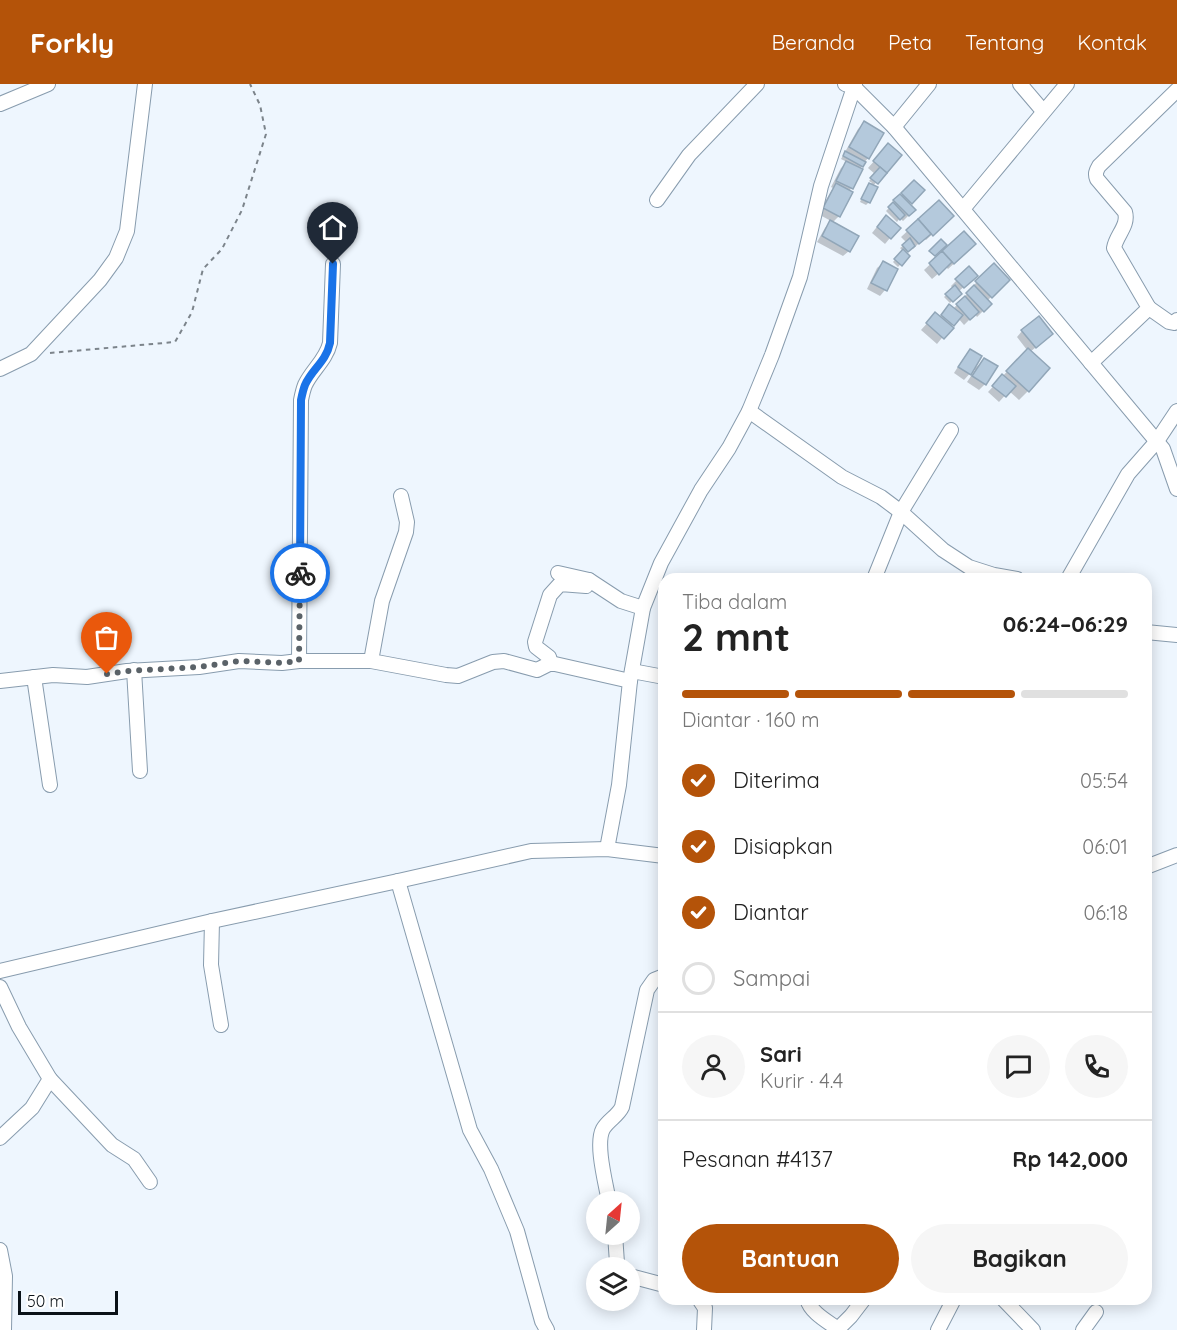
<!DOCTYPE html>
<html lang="id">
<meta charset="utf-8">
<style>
:root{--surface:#fff;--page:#f6f6f6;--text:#222;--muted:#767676;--line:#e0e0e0;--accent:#b45309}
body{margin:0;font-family:Quicksand,sans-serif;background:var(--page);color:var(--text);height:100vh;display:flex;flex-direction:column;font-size:22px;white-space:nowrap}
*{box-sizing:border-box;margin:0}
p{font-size:20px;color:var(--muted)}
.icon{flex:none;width:33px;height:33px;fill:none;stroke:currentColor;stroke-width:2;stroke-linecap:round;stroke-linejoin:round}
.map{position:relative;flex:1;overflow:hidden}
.panel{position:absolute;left:658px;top:489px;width:494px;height:732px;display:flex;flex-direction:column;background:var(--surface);border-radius:18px;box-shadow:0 3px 15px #0003}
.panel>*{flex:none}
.needle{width:39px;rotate:27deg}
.controls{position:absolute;left:586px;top:1107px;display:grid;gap:12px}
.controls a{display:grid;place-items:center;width:54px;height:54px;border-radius:50%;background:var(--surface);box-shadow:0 3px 15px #0003;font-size:30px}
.scale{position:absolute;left:18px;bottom:15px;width:100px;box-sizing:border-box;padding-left:6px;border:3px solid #0a1218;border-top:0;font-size:16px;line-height:21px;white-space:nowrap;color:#0a1218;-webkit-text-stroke:4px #fff;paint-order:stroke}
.pin{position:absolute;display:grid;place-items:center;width:51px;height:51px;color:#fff;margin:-62px -26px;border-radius:50% 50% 50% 0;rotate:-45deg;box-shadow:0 0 6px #0007}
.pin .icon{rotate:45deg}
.courier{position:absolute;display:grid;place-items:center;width:60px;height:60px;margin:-30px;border:4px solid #1a73e8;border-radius:50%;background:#fff;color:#222;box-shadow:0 2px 8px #0007}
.head em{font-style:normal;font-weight:700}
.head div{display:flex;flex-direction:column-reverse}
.head{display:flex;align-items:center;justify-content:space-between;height:102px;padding:0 24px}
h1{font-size:39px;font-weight:700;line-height:45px}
.bar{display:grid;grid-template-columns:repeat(4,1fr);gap:9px 6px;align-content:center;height:72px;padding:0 24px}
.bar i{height:8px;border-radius:4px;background:var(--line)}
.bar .current{background:var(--accent)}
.bar p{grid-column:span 4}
.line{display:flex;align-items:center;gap:15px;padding:0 24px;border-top:2px solid var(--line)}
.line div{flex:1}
.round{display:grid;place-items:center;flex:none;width:63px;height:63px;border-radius:32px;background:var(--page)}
ol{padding:0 24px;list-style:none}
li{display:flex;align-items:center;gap:18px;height:66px}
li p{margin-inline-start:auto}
li .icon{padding:6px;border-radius:50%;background:var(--accent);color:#fff;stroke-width:4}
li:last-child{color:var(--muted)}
li i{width:33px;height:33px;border:3px solid var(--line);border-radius:50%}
.primary-button{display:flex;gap:12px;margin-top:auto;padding:12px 24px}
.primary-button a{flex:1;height:69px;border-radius:36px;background:var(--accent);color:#fff;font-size:24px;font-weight:700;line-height:69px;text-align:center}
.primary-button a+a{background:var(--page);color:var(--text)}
header{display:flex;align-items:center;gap:36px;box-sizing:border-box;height:84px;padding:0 30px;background:var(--accent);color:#fff}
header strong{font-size:28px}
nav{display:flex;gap:33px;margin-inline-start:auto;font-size:21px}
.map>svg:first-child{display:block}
.shadow{fill:#0003}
.building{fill:#b4c9dc;stroke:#91a6b8;stroke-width:1.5}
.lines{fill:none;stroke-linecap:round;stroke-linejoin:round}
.minor-casing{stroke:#889cae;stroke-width:16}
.path{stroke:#7c848b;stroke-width:2;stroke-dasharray:4.5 4.5;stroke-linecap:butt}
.minor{stroke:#fff;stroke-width:14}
.done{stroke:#5a6268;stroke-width:6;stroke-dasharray:0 10.8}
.route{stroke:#1a73e8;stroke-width:8}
</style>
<header>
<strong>Forkly</strong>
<nav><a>Beranda</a><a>Peta</a><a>Tentang</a><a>Kontak</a></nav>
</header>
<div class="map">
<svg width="1177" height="1246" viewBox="0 0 1177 1246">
<rect width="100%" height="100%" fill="#eef6fe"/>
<g class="shadow">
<path d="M864,39l4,35 -9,11 -20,47 -7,7 17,28 -6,5 -26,-14 8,-14 6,-7 -13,-7 15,-26 -2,-1 10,-19 6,-6 -6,-3 17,-30z"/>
<path d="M883,67l17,4 -27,31 -4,16 -3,3 -6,-3 7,-15 5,-4 -3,-2 6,-7 -7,-6z"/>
<path d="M914,98l9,8 -15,15 6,5 -11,11 -3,-3 -3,4 -11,-11z"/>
<path d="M939,118l13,14 -26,24 -2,-2 -11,11 -2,-1 -6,5 3,3 -10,11 -5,-5 10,-11 -3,-3 7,-5 -6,-6z"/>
<path d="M880,139l10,15 -5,6 -13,-11z"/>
<path d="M964,149l5,17 -21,19 -2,-2 -14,12 -8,-9z"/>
<path d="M883,179l13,6 -11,21 -5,6 -13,-7 10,-21z"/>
<path d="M994,181l14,15 -21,21 3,3 -13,13 -2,-3 -11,11 -6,-7 -21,26 -16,-14 9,-10 9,-3 5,-5 9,-3 19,-20 -1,-1z"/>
<path d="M969,184l7,8 -18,16 2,2 -10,9 -6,-6 9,-8 -2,-3z"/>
<path d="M1022,247l24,8 -16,13 -2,39 -9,9 -10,-9 -10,11 -11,-10 39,-42 -10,-13z"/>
<path d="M970,267l3,19 -9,10 -10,-7 11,-17z"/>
<path d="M984,276l1,24 -6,6 -12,-8 8,-12 -1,-1z"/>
</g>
<g class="building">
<path d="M864,37l20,12 -15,26 -20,-12z"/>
<path d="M888,59l14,12 -15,18 -14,-12z"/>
<path d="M845,67l21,11 -3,5 -20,-11z"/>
<path d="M846,77l17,8 -10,20 -17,-8z"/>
<path d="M880,83l7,6 -9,11 -8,-6z"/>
<path d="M914,96l11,10 -13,14 -11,-11z"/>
<path d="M836,99l17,9 -13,25 -17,-9z"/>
<path d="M869,99l9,4 -8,16 -9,-4z"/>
<path d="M900,110l16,16 -7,6 -16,-16z"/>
<path d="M939,116l15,16 -21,20 -15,-17z"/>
<path d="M893,118l12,13 -5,5 -12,-13z"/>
<path d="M886,131l15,13 -10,11 -14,-12z"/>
<path d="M918,135l13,15 -12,10 -13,-14z"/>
<path d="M830,136l29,16 -9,16 -28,-16z"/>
<path d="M964,147l12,13 -22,20 -12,-13z"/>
<path d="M910,154l5,8 -7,6 -6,-7z"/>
<path d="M941,155l6,6 -12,11 -6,-5z"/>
<path d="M903,165l7,7 -8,10 -8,-7z"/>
<path d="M942,167l10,11 -13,13 -10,-12z"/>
<path d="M883,177l15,8 -11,22 -16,-8z"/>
<path d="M994,179l16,17 -18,18 -17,-17z"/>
<path d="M969,182l9,10 -14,12 -9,-9z"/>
<path d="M955,201l7,9 -9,8 -8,-8z"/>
<path d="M974,201l18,19 -8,8 -18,-19z"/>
<path d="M965,212l14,16 -9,8 -14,-16z"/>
<path d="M949,220l14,11 -9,11 -13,-11z"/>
<path d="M935,228l19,16 -10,11 -18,-16z"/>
<path d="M1039,232l14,18 -17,14 -15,-18z"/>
<path d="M1028,264l22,20 -21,24 -23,-21z"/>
<path d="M970,265l12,7 -11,19 -13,-8z"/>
<path d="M984,274l14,8 -12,19 -14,-9z"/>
<path d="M1002,290l14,12 -10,11 -14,-11z"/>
</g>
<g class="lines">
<defs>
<g id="minor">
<path d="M845,0l9,3 40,40 269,322 14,40"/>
<path d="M1020,0l23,27"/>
<path d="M0,20l48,-20"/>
<path d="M894,43l35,-43"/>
<path d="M657,116l32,-45 68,-71"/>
<path d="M963,125l104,-125"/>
<path d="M1149,224l20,14 5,1 3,-3"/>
<path d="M1091,279l58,-55 -35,-60c2,-13 15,-22 11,-36l-28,-33c-2,-5 -1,-8 2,-13l78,-76"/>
<path d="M0,285l31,-15 69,-74 16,-22 11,-27 18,-147"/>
<path d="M749,327l93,66 39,20 20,15 42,38 26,17 25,8 23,4"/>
<path d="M401,412l6,26 -1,10 -24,69 -11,60 75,14 12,1 35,-14 11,-1 33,9 12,-6h6l75,17"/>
<path d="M558,489l31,7 32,21 22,7"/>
<path d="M874,495l27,-67 50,-82"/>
<path d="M1068,495l60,-105 29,-33 20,-30"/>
<path d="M1146,548l31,3"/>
<path d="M299,577l2,-261c1,-5 2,-10 4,-15 7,-15 21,-25 25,-42l3,-79"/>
<path d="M551,580l-2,-7 -13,-10 -1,-5 15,-47 10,-11 26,2 3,-6"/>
<path d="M134,586l6,101"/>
<path d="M632,587l32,6"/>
<path d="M34,593l16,108"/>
<path d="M0,597l53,-6 34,2 40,-6 72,-4 40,-6 43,2 17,-2h72"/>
<path d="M607,765l12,-64 11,-104 13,-73 18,-45 40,-73 28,-42 20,-37 23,-56 28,-78 21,-91 34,-102"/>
<path d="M1146,783l31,-12"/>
<path d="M398,797l72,249 21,39 26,62 25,90 5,9"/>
<path d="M212,837l-1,44 10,60"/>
<path d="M0,887l212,-50 186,-40 133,-30 76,-2 57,7"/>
<path d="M0,903l19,40 31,52 -18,29 -32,30"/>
<path d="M50,995l62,66 22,14 16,23"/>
<path d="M609,1118c-3,-18 -14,-58 -6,-73 5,-9 15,-13 19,-22l25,-117 7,-10 10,-4"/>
<path d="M615,1150l2,29 2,5"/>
<path d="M0,1166l5,26 -1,54"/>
<path d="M630,1192l34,9"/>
<path d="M699,1215l6,9 -1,22"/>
<path d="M807,1215c4,14 20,22 31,30"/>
<path d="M1003,1215l30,31"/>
<path d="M837,1246l14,-14 13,-17"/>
<path d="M938,1246l16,-31"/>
<path d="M1083,1246l13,-18"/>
</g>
</defs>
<use href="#minor" class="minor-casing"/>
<path class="path" d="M50,269l125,-11 17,-30 11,-43 19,-20 20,-39 24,-76 -6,-29 -10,-21"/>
<use href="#minor" class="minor"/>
</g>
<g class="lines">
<path class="done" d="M107,590l20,-3 72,-4 40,-6 43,2 17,-2 1,-88"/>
<path class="route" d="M300,489l1,-173c1,-5 2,-10 4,-15 7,-16 21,-23 25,-42l3,-79"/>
</g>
</svg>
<div class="controls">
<a><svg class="needle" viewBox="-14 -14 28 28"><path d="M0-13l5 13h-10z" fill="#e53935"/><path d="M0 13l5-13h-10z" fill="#767676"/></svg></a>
<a><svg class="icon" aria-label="layers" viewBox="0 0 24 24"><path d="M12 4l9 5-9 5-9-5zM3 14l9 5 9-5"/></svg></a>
</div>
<div class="scale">50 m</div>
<div class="pin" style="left:107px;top:590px;background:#ea580c"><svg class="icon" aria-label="bag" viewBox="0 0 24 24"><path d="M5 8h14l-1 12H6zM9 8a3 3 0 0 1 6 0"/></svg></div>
<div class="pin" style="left:333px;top:180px;background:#1f2937"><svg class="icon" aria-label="home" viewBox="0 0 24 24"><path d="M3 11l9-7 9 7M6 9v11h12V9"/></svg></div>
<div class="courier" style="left:300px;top:489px"><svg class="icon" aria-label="bike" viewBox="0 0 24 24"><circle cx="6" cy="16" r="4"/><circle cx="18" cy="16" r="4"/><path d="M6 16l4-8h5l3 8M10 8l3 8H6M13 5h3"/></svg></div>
<section class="panel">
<div class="head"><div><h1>2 mnt</h1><p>Tiba dalam</p></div><em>06:24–06:29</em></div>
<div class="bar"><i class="current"></i><i class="current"></i><i class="current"></i><i></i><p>Diantar · 160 m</p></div>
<ol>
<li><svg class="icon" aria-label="check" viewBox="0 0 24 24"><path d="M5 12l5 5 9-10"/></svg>Diterima<p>05:54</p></li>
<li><svg class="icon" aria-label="check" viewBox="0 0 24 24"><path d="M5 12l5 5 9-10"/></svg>Disiapkan<p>06:01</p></li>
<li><svg class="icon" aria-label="check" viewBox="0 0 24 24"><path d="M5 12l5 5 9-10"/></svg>Diantar<p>06:18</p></li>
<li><i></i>Sampai</li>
</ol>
<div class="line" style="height:108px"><a class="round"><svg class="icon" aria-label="person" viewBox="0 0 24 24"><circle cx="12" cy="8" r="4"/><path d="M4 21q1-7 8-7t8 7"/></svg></a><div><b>Sari</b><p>Kurir · 4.4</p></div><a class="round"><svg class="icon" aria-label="chat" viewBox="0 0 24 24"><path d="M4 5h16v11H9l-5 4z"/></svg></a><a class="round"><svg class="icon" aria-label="phone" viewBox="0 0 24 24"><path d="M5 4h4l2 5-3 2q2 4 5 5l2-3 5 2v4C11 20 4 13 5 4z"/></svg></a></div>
<div class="line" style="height:78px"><div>Pesanan #4137</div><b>Rp 142,000</b></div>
<div class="primary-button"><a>Bantuan</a><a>Bagikan</a></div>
</section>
</div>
